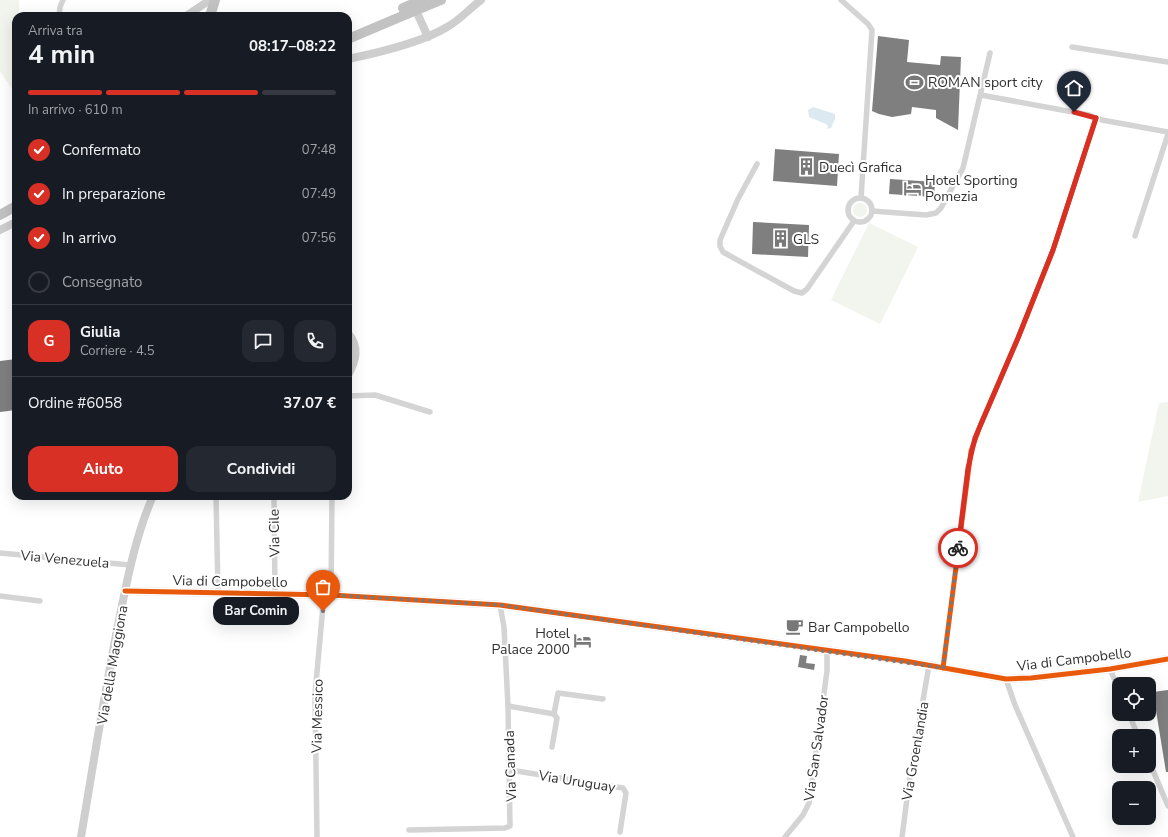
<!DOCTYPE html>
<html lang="it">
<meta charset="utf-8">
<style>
:root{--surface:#171b24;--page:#242831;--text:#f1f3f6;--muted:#9ea1a6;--line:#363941;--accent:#d93025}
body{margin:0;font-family:"Nunito Sans",sans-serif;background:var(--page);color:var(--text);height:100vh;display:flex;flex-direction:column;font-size:15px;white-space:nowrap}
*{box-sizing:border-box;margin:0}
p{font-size:13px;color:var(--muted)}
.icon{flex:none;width:22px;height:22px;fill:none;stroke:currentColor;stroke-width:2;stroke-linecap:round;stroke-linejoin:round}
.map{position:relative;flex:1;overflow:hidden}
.details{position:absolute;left:12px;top:12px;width:340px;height:488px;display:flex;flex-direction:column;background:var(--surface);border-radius:12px;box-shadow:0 4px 16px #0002}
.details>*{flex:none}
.tools{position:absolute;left:1112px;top:677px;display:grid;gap:8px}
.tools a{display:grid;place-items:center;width:44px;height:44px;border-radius:8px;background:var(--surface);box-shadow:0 4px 16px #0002;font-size:20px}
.pin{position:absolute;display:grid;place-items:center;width:34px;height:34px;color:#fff;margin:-41px -17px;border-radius:50% 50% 50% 0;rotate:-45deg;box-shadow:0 0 4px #0007}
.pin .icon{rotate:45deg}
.courier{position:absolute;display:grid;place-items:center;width:40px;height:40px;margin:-20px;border:3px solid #d93025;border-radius:50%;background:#fff;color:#222;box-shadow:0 1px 5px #0007}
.bubble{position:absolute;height:28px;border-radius:12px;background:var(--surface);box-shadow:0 4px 16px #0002;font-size:13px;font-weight:700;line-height:28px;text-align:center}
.summary em{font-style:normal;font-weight:700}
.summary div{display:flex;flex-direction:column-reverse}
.summary{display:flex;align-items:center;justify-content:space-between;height:68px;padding:0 16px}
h1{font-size:26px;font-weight:700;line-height:30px}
.bar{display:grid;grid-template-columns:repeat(4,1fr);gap:6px 4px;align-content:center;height:48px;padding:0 16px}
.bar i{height:5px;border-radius:3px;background:var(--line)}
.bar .selected{background:var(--accent)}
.bar p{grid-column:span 4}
.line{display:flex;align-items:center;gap:10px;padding:0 16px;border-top:1px solid var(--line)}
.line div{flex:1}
.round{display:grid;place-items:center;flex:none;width:42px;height:42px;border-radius:12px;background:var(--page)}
ol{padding:0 16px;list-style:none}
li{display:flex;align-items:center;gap:12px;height:44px}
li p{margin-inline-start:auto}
li .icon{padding:4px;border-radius:50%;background:var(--accent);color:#fff;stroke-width:4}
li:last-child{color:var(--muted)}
li i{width:22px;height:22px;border:2px solid var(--line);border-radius:50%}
.cta{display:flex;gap:8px;margin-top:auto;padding:8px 16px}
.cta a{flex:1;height:46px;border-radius:12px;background:var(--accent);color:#fff;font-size:16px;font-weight:700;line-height:46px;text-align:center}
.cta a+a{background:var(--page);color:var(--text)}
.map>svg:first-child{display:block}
.green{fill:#f1f5ed}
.water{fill:#dce9f0}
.building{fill:#7f7f7f}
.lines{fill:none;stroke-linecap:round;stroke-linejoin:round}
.street{stroke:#d4d4d4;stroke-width:5.5}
.secondary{stroke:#cecece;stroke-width:8}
.highway{stroke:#c2c2c2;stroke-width:10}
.highway-bridge{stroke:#c2c2c2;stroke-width:10}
.cycleway-casing{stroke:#fff;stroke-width:8}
.cycleway{stroke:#e8590c;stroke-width:5}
.done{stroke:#787878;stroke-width:4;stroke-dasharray:0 7.2}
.route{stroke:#d93025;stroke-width:5}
.labels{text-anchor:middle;stroke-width:4;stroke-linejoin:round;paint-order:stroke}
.poi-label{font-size:14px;fill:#303030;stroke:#fff;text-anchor:start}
.street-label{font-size:14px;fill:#303030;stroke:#fff}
</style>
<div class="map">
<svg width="1168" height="837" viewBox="0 0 1168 837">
<rect width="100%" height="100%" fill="#fff"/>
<g class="green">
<path d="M0,0h19v16h-3v79l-16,-24z"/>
<circle cx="860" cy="210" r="7"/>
<path d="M869,223l49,24 -38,77 -49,-24z"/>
<path d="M1168,402v94l-30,6 21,-99z"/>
</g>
<path class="water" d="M813,107l22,7v5l-4,9 -4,1 1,-3 -2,-2 -17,-7 -1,-7z"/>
<g class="building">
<path d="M878,36l31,4 -2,22 33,3 1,-9 20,1 -3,73 -22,-12v-8l-24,-3 -1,7 -19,3 -13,-3 -7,-3z"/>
<path d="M775,149l64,5 -2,32 -64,-5z"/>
<path d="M890,179l45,3 -1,15 -45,-3z"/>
<path d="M753,222l56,3 -1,32 -56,-3z"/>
<path d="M16,359v51l-16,2v-51z"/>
<path d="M800,655l7,1 -1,7 9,1 -1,6 -16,-3z"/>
<path d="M1168,690v82h-2l-13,-80z"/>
</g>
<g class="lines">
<g class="street">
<path d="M841,0l27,24 4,6 -11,168"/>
<path d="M59,16l1,-9 3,-7"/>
<path d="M1072,47l96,15"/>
<path d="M981,95l108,20 13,5 66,12"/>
<path d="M757,164l-19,35 -18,41v6l3,6 71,39 8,2 5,-4 47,-68"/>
<circle cx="860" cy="210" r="12"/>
<path d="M872,211l54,4 10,-2 5,-5 22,-40 27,-115"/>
<path d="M1135,236l33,-102"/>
<path d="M348,396l27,-1 55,17"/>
<path d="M216,496l2,96"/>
<path d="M274,496l1,97"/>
<path d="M0,553l130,12"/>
<path d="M331,595l1,-99"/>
<path d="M0,596l40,5"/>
<path d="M943,668l28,-217 9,-25 38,-88 35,-88 43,-132"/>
<path d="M1110,669l9,21"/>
<path d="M1006,679l9,26 58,132"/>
<path d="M508,706l46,8"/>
<path d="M1129,714l9,22"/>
<path d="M552,747l5,-29 -3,-4 4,-21 45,6"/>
<path d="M1149,761l19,45"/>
<path d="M510,770l113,18 3,5 -6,39"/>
<path d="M409,830l96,-2 5,-2 -2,-120 -4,-79 -4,-22"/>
<path d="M317,837l-2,-143 9,-99"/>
<path d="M785,837l18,-22 6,-12 18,-132v-20"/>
<path d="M902,837l7,-54 20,-118"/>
</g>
<g class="secondary">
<path d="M418,15l10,22"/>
<path d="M186,16l24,-16"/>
<path d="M348,59c29,-6 75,-17 99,-32 13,-7 22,-18 34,-27"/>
<path d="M0,230l16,-8"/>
<path d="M348,333c12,14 8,28 0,42"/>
<path d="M125,591l206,4 169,10 405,56 101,18 25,-1 79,-9 58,-10"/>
<path d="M81,837c12,-71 23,-142 37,-212 9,-44 17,-88 35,-129"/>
</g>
<g class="highway">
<path d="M424,7l17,-7"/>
<path d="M210,16l5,-16"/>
<path d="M348,39l59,-25"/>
<path d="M0,215l16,-9"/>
</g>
<g class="highway-bridge">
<path d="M403,8l19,-8"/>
<path d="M407,14l17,-7"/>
</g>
<defs>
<g id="cycleway">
<path d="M125,591l206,4 169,10 405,56 101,18 25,-1 79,-9 58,-10"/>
<path d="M943,668l28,-217 9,-25 38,-88 35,-88 43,-132"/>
</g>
</defs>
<use href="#cycleway" class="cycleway-casing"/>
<use href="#cycleway" class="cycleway"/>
</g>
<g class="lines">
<path class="done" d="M323,611l1,-16h7l169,10 443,63 15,-120"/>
<path class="route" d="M958,548l10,-80 7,-30 43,-100 35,-88 43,-132 -22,-6"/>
</g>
<defs>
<symbol id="stadium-bare" viewBox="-9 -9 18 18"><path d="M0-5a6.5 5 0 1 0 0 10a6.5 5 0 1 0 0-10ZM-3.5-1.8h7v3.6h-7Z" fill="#787878" stroke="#fff" stroke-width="2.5" paint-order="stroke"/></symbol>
<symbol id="building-bare" viewBox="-9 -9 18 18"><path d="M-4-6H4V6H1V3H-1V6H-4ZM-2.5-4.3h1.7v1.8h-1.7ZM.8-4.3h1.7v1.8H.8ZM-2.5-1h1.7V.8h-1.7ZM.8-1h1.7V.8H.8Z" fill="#787878" stroke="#fff" stroke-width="2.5" paint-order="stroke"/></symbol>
<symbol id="hotel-bare" viewBox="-9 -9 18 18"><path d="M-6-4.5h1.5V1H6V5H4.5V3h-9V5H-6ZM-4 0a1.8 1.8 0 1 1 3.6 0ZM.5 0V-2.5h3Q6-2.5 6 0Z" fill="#787878" stroke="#fff" stroke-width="2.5" paint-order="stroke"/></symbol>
<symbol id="cafe-bare" viewBox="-9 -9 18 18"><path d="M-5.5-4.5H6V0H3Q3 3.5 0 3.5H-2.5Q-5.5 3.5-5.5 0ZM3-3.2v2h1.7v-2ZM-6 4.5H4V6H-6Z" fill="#787878" stroke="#fff" stroke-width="2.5" paint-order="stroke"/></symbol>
</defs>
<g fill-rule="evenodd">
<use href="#stadium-bare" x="902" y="70" width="25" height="25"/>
<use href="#building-bare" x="794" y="154" width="25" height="25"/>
<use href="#hotel-bare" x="900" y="176" width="25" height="25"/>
<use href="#building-bare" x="768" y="226" width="25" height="25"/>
<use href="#cafe-bare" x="782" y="614" width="25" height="25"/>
<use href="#hotel-bare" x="570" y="628" width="25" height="25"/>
</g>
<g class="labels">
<g class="poi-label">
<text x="928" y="87">ROMAN sport city</text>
<text x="819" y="172">Duecì Grafica</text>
<text x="925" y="185">Hotel Sporting<tspan x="925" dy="16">Pomezia</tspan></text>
<text x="793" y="244">GLS</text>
<text x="808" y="632">Bar Campobello</text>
<text x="570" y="638" text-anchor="end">Hotel<tspan x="570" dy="16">Palace 2000</tspan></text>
</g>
<g class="street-label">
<text transform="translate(274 533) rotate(-91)" y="5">Via Cile</text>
<text transform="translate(65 559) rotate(5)" y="5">Via Venezuela</text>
<text transform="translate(230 581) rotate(1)" y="5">Via di Campobello</text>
<text transform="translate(1074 659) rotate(-7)" y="5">Via di Campobello</text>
<text transform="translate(112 665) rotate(-80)" y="5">Via della Maggiona</text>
<text transform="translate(317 716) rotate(-89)" y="5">Via Messico</text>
<text transform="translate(816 748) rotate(-82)" y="5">Via San Salvador</text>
<text transform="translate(915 751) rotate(-80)" y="5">Via Groenlandia</text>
<text transform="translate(510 766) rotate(-92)" y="5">Via Canada</text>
<text transform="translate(577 781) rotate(9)" y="5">Via Uruguay</text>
</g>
</g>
</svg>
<div class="tools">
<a><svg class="icon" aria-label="locate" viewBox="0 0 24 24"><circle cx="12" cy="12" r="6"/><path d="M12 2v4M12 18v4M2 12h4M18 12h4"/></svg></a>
<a>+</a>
<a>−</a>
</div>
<div class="pin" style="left:323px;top:611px;background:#ea580c"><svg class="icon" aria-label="bag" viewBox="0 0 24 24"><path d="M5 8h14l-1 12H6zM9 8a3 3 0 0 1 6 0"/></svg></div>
<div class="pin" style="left:1074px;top:112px;background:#1f2937"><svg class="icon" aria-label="home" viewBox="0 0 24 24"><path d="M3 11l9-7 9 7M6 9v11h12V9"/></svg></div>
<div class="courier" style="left:958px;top:548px"><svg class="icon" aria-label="bike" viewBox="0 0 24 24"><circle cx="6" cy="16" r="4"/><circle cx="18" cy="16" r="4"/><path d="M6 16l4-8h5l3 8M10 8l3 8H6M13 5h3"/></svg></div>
<div class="bubble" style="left:213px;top:597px;width:86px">Bar Comin</div>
<section class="details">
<div class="summary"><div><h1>4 min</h1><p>Arriva tra</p></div><em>08:17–08:22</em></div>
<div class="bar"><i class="selected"></i><i class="selected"></i><i class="selected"></i><i></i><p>In arrivo · 610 m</p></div>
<ol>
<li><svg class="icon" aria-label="check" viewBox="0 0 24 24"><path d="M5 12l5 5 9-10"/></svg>Confermato<p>07:48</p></li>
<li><svg class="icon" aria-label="check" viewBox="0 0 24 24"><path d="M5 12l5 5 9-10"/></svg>In preparazione<p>07:49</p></li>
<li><svg class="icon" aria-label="check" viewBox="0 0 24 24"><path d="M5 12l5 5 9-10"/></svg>In arrivo<p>07:56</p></li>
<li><i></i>Consegnato</li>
</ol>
<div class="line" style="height:72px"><b class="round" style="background:var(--accent);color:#fff">G</b><div><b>Giulia</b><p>Corriere · 4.5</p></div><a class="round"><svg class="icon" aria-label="chat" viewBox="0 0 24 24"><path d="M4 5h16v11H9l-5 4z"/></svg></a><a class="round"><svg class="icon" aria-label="phone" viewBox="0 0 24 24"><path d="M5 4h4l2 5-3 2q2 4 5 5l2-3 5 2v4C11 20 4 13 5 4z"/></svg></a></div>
<div class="line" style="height:52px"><div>Ordine #6058</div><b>37.07 €</b></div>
<div class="cta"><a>Aiuto</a><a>Condividi</a></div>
</section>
</div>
